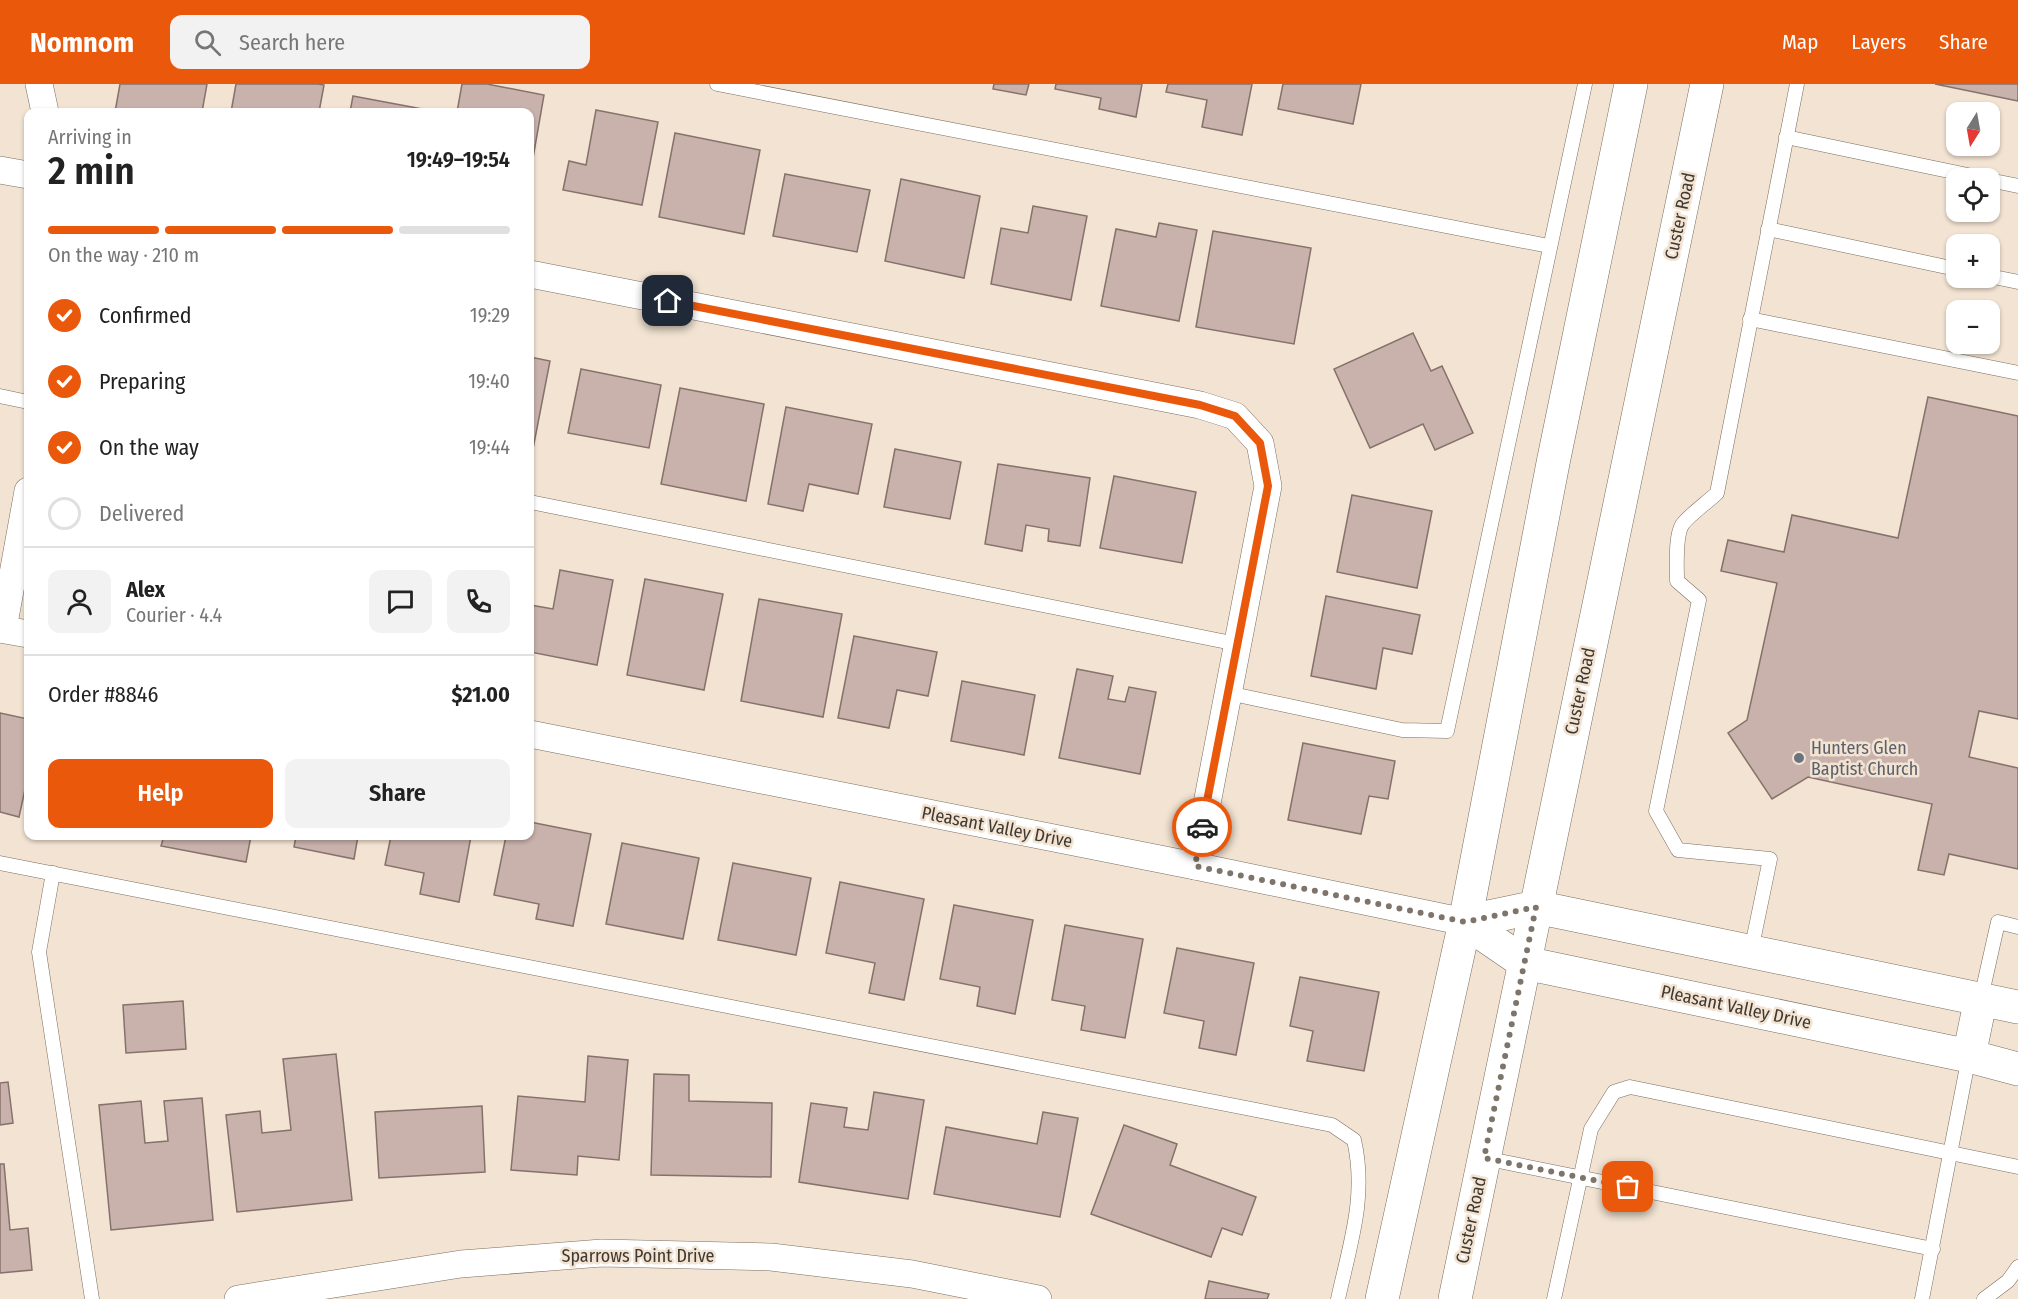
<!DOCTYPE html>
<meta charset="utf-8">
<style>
:root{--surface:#fff;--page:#f2f2f2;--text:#222;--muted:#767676;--line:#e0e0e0;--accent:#ea580c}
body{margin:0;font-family:"Fira Sans Condensed",sans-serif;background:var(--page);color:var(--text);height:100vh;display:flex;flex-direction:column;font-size:22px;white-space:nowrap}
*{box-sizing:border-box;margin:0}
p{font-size:20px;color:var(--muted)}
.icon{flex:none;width:33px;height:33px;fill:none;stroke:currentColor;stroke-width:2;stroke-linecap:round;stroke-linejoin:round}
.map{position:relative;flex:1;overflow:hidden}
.sheet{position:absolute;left:24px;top:24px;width:510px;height:732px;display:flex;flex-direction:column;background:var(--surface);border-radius:12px;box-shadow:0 2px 4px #0004}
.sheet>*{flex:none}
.needle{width:39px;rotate:191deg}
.tools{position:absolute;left:1946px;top:18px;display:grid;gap:12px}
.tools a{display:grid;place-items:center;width:54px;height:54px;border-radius:12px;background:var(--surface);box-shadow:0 2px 4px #0004;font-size:30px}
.pin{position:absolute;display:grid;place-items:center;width:51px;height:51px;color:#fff;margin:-26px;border-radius:12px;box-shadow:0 3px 9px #0006}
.courier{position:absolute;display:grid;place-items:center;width:60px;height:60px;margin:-30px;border:4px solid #ea580c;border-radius:50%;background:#fff;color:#222;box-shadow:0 2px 8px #0007}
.headline em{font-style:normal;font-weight:600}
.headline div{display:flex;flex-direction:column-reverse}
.headline{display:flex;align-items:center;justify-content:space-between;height:102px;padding:0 24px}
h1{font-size:39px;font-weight:600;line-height:45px}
.bar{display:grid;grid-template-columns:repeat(4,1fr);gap:9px 6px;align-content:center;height:72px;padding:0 24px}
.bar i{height:8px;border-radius:4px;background:var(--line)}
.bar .on{background:var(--accent)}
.bar p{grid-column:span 4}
.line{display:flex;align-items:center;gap:15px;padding:0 24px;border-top:2px solid var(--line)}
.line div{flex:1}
.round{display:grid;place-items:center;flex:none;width:63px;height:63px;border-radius:12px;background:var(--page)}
ol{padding:0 24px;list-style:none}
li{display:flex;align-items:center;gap:18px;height:66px}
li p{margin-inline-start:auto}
li .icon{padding:6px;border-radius:50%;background:var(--accent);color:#fff;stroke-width:4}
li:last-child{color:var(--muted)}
li i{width:33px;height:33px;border:3px solid var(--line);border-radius:50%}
.action{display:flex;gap:12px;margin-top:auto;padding:12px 24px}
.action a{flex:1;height:69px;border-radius:12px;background:var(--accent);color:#fff;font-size:24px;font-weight:600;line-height:69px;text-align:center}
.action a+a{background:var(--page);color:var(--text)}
header{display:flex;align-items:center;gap:36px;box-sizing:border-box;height:84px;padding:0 30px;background:var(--accent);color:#fff}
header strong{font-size:28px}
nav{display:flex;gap:33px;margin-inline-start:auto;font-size:21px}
.search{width:420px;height:54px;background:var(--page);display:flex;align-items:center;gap:15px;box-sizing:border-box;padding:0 21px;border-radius:12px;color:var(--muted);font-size:22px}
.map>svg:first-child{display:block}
.building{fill:#c8b2ab;stroke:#86716b;stroke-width:1.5}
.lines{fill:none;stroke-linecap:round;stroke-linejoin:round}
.lane-casing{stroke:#7b6e5f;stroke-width:15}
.street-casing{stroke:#7b6e5f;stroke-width:28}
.secondary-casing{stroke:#7b6e5f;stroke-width:34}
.primary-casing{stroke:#7b6e5f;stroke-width:34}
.lane{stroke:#fff;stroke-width:14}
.street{stroke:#fff;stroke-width:27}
.secondary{stroke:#fff;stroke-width:33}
.primary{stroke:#fff;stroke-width:33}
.done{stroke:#7e746a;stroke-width:6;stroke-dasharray:0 10.8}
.route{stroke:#ea580c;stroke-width:8}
.worship-dot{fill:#6b7280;stroke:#f2e3d2;stroke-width:2}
.labels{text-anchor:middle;stroke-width:5;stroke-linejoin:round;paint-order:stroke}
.street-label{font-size:18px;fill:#3f3932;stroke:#f2e3d2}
.worship-label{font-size:18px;fill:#5b616d;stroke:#f2e3d2;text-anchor:start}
</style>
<header>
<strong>Nomnom</strong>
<div class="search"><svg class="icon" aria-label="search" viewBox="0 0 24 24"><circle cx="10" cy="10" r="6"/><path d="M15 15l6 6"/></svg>Search here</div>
<nav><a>Map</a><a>Layers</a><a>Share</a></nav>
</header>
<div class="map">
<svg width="2018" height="1215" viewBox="0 0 2018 1215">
<rect width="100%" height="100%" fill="#f2e3d2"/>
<g class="building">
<path d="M120,0h87l-5,28h-87z"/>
<path d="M236,0h82l6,1 -5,27h-88z"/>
<path d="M462,0h25l57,11 -14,80v-63h-73z"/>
<path d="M994,0h35l-3,11 -33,-6z"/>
<path d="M1056,0h86l-6,33 -37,-8 2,-11 -46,-9z"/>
<path d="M1168,0h84l-10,51 -40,-8 5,-27 -41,-8z"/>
<path d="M1283,0h78l-8,40 -75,-15z"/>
<path d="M1935,0h83v17z"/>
<path d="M353,12l80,15 -1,1h-82z"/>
<path d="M596,26l62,12 -16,83 -79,-15 6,-29 17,4z"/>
<path d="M675,49l85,17 -16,84 -85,-17z"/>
<path d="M785,90l85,16 -13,62 -84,-16z"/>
<path d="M901,95l79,17 -16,82 -79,-17z"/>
<path d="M1033,122l54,10 -16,84 -80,-16 10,-56 27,5z"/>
<path d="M1159,139l38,7 -18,91 -78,-15 15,-77 40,8z"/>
<path d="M1213,147l98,17 -17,96 -98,-17z"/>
<path d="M1413,249l18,38 11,-5 31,67 -38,17 -12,-26 -53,24 -36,-79z"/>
<path d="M530,273l20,4 -18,93h-2z"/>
<path d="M581,285l80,16 -12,63 -81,-15z"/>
<path d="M680,304l84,16 -18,97 -85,-17z"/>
<path d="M1928,313l90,19v303l-39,-8 -10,46 49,11v101l-69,-15 -5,21 -26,-5 14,-66 -124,-27 -36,22 -44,-66 19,-13 30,-137 -56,-12 7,-31 56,12 8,-37 106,23z"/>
<path d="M786,323l86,17 -14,70 -49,-10 -6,27 -35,-7z"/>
<path d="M895,365l66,13 -11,57 -66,-12z"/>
<path d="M998,380l92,14 -10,68 -32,-5 1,-12 -23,-4 -4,26 -37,-7z"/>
<path d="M1114,392l82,16 -14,71 -82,-15z"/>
<path d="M1352,411l80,16 -15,77 -80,-16z"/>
<path d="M560,486l53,10 -16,85 -67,-13v-47l23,4z"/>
<path d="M645,495l78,15 -19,96 -77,-15z"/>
<path d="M1326,512l94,19 -8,39 -29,-6 -7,41 -65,-13z"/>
<path d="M759,515l83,15 -19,103 -82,-16z"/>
<path d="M854,552l83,16 -9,44 -31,-6 -8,38 -51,-10z"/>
<path d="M1077,585l36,7 -5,23 17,3 4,-15 27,5 -16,82 -81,-16z"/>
<path d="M962,597l73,14 -11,60 -73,-14z"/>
<path d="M0,629l28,6v57l-9,41 -19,-5z"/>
<path d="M1303,659l92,18 -7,38 -19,-3 -8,38 -73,-14z"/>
<path d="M530,738l61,12 -18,92 -37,-7 3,-15 -45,-9 12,-59h24z"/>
<path d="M164,752h87l-5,26 -85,-16z"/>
<path d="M296,752h62l-4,23 -60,-12z"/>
<path d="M391,752h80l-12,66 -39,-8 4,-21 -39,-8z"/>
<path d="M622,759l77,15 -16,81 -77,-15z"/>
<path d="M733,779l78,15 -15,77 -78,-15z"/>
<path d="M840,798l84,17 -20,101 -35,-7 6,-30 -49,-10z"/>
<path d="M954,821l79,15 -18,94 -38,-8 3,-19 -40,-8z"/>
<path d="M1065,841l78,14 -18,99 -44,-8 4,-24 -33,-6z"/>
<path d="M1177,864l77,15 -18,92 -37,-7 5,-27 -40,-8z"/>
<path d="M1300,893l79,15 -15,79 -57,-10 6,-30 -23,-5z"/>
<path d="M183,917l3,48 -60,4 -3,-48z"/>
<path d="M336,970l16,146 -115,12 -11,-97 34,-4 2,22 29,-3 -8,-71z"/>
<path d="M588,972l40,4 -9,100 -41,-4 -1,19 -66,-5 7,-74 67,6z"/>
<path d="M654,990l35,1v26l83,2 -1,74 -120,-2z"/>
<path d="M8,998l5,41 -13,2v-42z"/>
<path d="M874,1008l50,8 -16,99 -109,-17 12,-79 36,5 -3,19 24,3z"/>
<path d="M202,1014l11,122 -102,10 -12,-125 42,-4 4,42 23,-2 -4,-40z"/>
<path d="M482,1022l3,66 -106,6 -4,-66z"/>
<path d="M1043,1028l35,6 -18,99 -126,-23 12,-67 91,17z"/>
<path d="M1124,1041l53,19 -7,21 86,32 -14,38 -20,-7 -11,29 -120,-43z"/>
<path d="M0,1080h4l6,66 18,-2 4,42 -32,3z"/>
<path d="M1209,1197l60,13 -2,5h-62z"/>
</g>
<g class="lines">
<defs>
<g id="lane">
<path d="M717,0l832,162"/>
<path d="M1786,53l196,41"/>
<path d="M1989,96l29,6"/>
<path d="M1768,145l188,40"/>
<path d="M1989,192l29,6"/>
<path d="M1750,235l268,54"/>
<path d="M0,312l28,6"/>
<path d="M530,418l707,142"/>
<path d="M1228,609l174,37 45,1 138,-647"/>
<path d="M0,779l1332,262 22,15c13,56 -4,104 -16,159"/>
<path d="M53,789l-14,79 53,347"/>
<path d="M1751,867l19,-92 -92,-9 -22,-39 43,-211 -22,-19c0,-15 -2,-44 5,-56 6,-9 27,-24 35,-32l80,-409"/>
<path d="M1981,914l17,-76 20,5"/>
<path d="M1484,1074l449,91"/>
<path d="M1554,1215l37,-170 23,-37 16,-5 388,80"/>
<path d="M1922,1215l47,-243"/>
<path d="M1984,1215l24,-18 10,-14"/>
</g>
<g id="street">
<path d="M39,0l6,28"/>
<path d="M0,86l28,5"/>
<path d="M530,190l670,131 35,11 25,27 8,43 -73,380"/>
<path d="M0,545l28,5"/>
<path d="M3,545l25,-138"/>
<path d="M530,650l665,132 270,56"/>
<path d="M238,1215l223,-35 141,-11 169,4 141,17 126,25"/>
</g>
<g id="secondary">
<path d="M1465,838l60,41 444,93 49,13"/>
<path d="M1465,838l71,-15 482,100"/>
<path d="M1969,972l12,-58"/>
</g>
<g id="primary">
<path d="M1382,1215l83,-377 88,-459 78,-379"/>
<path d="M1455,1215l252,-1215"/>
</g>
</defs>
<use href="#lane" class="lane-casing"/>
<use href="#street" class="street-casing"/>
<use href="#secondary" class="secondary-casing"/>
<use href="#primary" class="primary-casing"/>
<use href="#lane" class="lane"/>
<use href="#street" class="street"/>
<use href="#secondary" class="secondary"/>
<use href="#primary" class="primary"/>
</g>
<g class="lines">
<path class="done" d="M1202,743l-7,39 270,56 71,-15 -52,251 144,29"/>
<path class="route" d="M668,217l532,104 35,11 25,27 8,43 -66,341"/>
</g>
<circle class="worship-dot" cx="1799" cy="674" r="6"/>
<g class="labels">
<g class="street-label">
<text transform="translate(1680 132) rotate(-78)" y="6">Custer Road</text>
<text transform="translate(1580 607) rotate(-78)" y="6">Custer Road</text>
<text transform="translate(997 743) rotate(11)" y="6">Pleasant Valley Drive</text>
<text transform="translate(1736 923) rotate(12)" y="6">Pleasant Valley Drive</text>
<text transform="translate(1471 1136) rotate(-78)" y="6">Custer Road</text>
<text x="638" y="1178">Sparrows Point Drive</text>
</g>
<g class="worship-label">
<text x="1811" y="670">Hunters Glen<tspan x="1811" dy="21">Baptist Church</tspan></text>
</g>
</g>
</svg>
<div class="tools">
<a><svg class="needle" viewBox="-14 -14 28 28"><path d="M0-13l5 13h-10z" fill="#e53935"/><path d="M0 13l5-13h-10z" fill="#767676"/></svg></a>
<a><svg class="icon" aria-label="locate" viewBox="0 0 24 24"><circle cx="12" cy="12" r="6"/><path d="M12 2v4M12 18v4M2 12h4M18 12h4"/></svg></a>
<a>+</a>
<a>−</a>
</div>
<div class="pin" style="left:1628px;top:1103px;background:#ea580c"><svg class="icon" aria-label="bag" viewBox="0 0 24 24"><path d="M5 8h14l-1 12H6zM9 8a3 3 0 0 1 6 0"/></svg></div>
<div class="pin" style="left:668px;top:217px;background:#1f2937"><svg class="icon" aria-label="home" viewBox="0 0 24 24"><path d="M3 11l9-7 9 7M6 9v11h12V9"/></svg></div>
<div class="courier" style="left:1202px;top:743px"><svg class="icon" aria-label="car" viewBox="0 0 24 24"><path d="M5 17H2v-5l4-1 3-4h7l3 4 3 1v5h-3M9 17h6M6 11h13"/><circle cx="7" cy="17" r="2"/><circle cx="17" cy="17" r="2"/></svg></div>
<section class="sheet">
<div class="headline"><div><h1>2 min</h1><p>Arriving in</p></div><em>19:49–19:54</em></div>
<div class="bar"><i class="on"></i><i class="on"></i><i class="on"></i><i></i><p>On the way · 210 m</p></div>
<ol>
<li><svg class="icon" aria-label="check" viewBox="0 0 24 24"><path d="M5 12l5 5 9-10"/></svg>Confirmed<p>19:29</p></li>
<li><svg class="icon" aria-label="check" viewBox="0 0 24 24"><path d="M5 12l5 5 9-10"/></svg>Preparing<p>19:40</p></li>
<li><svg class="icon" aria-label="check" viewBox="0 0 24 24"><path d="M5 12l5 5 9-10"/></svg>On the way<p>19:44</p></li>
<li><i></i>Delivered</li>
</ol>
<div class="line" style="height:108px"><a class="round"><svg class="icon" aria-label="person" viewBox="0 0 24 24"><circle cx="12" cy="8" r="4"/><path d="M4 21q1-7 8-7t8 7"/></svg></a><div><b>Alex</b><p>Courier · 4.4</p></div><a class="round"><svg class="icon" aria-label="chat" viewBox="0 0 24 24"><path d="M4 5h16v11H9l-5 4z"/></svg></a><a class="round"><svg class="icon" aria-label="phone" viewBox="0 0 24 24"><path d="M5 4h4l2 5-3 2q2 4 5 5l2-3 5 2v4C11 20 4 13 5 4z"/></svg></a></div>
<div class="line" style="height:78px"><div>Order #8846</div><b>$21.00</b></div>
<div class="action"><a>Help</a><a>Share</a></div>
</section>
</div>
